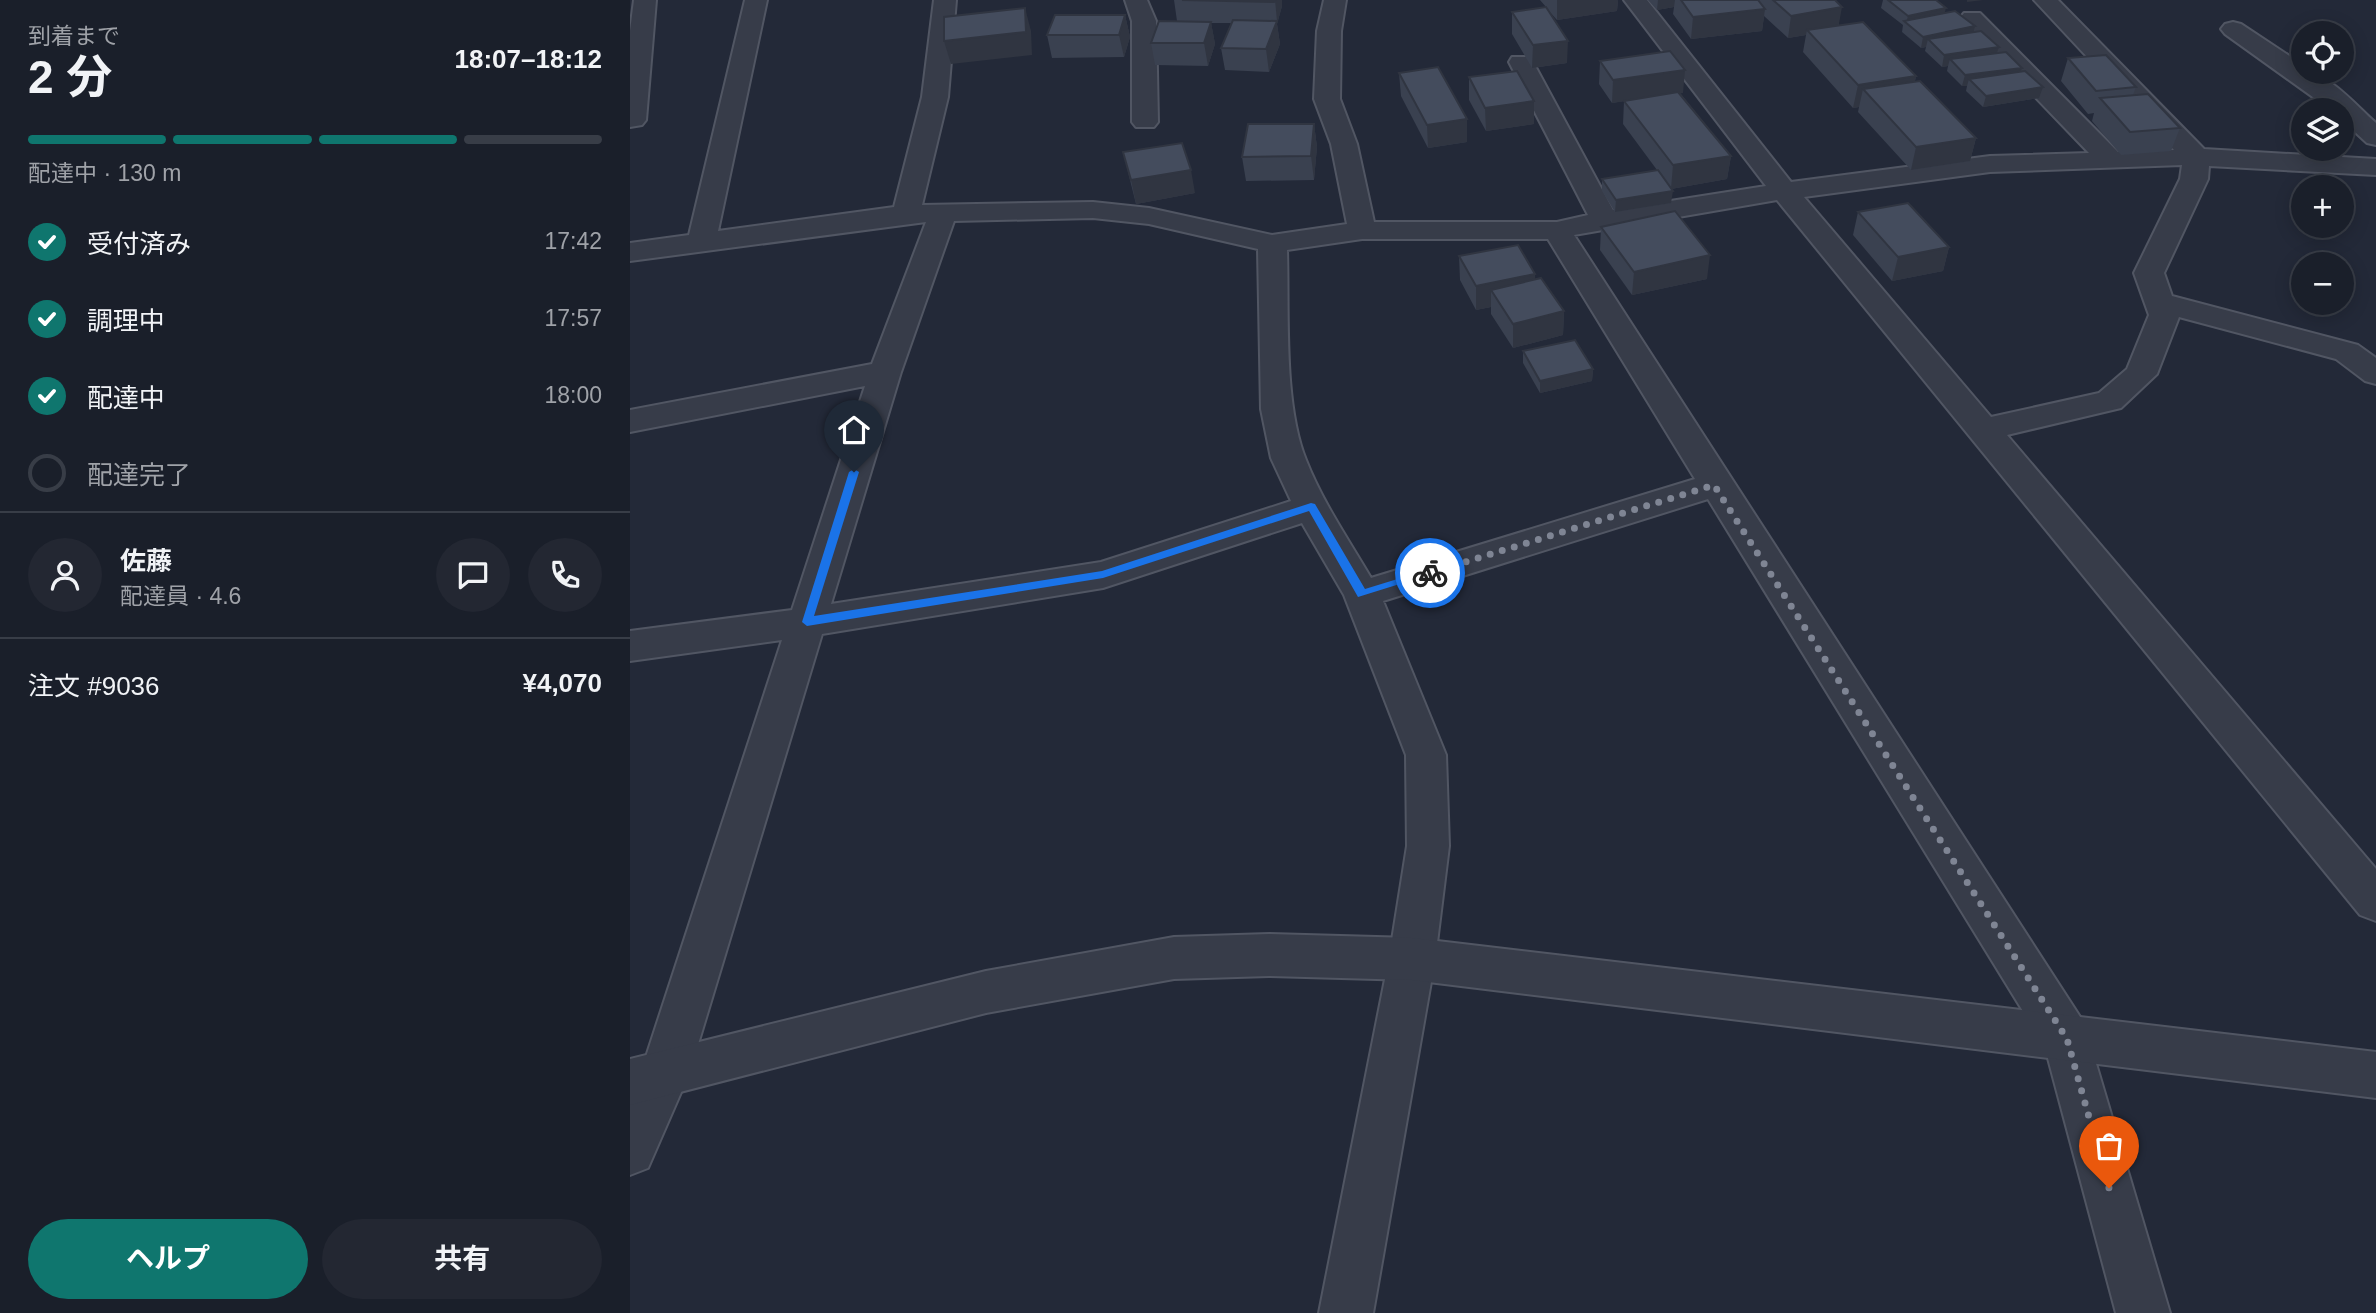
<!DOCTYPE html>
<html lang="ja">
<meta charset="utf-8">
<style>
:root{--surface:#1a1f2a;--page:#232732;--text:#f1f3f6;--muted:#9fa2a8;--line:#383d47;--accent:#0f766e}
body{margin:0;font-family:Helvetica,"Noto Sans JP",sans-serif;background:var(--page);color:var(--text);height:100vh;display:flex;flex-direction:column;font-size:26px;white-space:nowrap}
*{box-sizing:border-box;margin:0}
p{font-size:23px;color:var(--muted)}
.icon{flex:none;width:38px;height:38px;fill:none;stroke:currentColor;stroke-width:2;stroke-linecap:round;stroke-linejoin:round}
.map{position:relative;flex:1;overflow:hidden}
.side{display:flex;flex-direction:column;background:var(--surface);width:630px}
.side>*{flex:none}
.fabs{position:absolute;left:1661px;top:21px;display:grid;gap:14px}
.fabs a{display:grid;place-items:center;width:63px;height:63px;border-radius:50%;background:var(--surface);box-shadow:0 4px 18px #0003,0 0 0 2px var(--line);font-size:35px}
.pin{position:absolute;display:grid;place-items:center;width:60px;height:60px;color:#fff;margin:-72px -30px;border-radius:50% 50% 50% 0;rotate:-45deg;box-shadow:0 0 7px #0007}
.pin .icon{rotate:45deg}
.courier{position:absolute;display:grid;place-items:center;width:70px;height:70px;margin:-35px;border:5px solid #1a73e8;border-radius:50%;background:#fff;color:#222;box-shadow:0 2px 9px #0007}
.headline em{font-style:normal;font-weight:700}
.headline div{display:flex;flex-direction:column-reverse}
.headline{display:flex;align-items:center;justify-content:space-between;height:119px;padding:0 28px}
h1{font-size:46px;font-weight:700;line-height:52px}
.bar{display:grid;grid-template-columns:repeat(4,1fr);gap:10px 7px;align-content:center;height:84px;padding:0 28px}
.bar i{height:9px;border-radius:5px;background:var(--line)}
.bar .on{background:var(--accent)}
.bar p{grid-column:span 4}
.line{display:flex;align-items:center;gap:18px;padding:0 28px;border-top:2px solid var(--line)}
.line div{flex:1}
.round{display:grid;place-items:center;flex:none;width:74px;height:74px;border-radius:37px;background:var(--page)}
ol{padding:0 28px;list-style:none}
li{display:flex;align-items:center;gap:21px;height:77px}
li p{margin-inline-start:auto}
li .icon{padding:7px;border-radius:50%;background:var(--accent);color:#fff;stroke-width:4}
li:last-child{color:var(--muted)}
li i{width:38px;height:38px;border:4px solid var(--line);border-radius:50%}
.primary-button{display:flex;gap:14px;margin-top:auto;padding:14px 28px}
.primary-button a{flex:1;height:80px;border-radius:42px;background:var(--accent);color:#fff;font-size:28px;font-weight:700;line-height:80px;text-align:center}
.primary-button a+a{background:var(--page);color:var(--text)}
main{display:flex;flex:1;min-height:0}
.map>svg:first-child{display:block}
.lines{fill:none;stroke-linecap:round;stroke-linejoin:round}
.minor-casing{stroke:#515663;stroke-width:4}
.tertiary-casing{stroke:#515663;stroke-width:4}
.minor{fill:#373c49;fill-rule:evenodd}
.tertiary{fill:#373c49;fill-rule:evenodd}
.wall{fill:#3a4150}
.shaded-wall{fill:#303541}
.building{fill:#444c5d;stroke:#303541;stroke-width:2}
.route{fill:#1a73e8}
.done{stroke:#7f8594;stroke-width:7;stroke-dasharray:0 12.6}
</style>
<main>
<section class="side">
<div class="headline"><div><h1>2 分</h1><p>到着まで</p></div><em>18:07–18:12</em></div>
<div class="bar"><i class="on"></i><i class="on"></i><i class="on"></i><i></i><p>配達中 · 130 m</p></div>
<ol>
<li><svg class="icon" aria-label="check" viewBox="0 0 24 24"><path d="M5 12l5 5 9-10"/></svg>受付済み<p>17:42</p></li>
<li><svg class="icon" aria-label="check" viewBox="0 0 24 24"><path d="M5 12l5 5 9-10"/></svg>調理中<p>17:57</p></li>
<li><svg class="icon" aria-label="check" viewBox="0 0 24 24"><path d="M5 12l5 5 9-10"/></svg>配達中<p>18:00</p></li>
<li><i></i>配達完了</li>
</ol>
<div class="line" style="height:126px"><a class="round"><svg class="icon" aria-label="person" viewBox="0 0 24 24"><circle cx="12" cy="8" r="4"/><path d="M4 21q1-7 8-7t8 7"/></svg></a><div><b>佐藤</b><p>配達員 · 4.6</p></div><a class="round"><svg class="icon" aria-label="chat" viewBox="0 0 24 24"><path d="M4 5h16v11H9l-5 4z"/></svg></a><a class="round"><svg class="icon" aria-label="phone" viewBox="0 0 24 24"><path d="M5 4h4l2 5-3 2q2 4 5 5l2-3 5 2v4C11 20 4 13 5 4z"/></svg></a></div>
<div class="line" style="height:91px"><div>注文 #9036</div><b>¥4,070</b></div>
<div class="primary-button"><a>ヘルプ</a><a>共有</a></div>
</section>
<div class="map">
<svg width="1746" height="1313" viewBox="0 0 1746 1313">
<rect width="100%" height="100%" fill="#232938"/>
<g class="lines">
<defs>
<g id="minor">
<path d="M4,0h22l-10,120 -4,5 -12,2v-96z"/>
<path d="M115,0h22l-49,231 176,-24 28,-110 12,-97h22l-8,97 -26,108 171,-3 56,6 123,27 75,-11 -16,-80 -17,-45 3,-68 7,-31h22l-5,31 -1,68 17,45 17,78h183l31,-7 -79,-153 3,-5h18l3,5 80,148 153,-24 -142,-186h23l144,182 199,-26 99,-3 -125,-130 -4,-5 4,-5h16l138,139 56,-2 -140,-150h24l146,149 172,10v16l-167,-9 -1,13 -44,94 8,23 186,49 18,13v26l-11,-3 -29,-22 -157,-42 -22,57 -36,34 -114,27 369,434v52l-16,-6 -583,-715 -203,35 510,788 86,290h-54l-71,-266 -337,-548 -325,102 63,154 3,91 -14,113 -62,354h-54l70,-354 18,-113 -1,-91 -62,-160 -42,-72 -199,65 -281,46 -133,440 -41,94 -18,7v-80l12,-26 140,-429 -152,21v-30l162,-21 73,-224 -235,46v-22l242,-46 54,-142 -296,39v-18l59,-8zM1552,165l-2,14 -46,94 15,42 -22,54 -28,24 -108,24 -187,-220 186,-25zM463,218l56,6 109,25 3,160 10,49 20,43 -190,61 -270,42 70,-232 53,-151zM732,239h186l147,240 -324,99c-23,-39 -49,-77 -65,-118 -23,-57 -17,-148 -19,-210z"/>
<path d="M495,0h22l9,21 2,101 -4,5h-18l-4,-5v-101z"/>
<path d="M1603,22l8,2 62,41v7c26,0 54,35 73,51v22l-9,-2 -25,-23v-10h-11l-106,-76 -4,-5 4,-5z"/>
</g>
<path id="tertiary" d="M639,934l143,4 964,114v46l-964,-118 -143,-4 -95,3 -188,34 -356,92v-46l356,-88 188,-34z"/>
</defs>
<use href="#minor" class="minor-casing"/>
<use href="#tertiary" class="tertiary-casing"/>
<use href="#minor" class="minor"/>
<use href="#tertiary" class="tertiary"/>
</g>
<g class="wall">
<path d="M544,0h108v6l-5,18 3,20 -11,28 -44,-2 -4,-22 10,-25h-20l4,21 -7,22 -53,-1 -4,-22 26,-22z"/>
<path d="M910,0h78l-1,11 -60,9 -10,-11 20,54 -35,5 -20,-34v-22l34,-5z"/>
<path d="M1018,0h187l4,25 77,51 -1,5 61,57 -6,23 -59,9 -53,-58 1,-5 -6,1 -50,-56 3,-17 -18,3 -24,-22 -2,15 -71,8 -18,-25 1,-7 -17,3z"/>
<path d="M1253,0h53l9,13 28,20 24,20 25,15 -2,3 19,27 -56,9 -17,-16 1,-5h-5l-15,-15 1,-5 -6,1 -17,-16 1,-4 -5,1 -19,-16 1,-7 -22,-17z"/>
<path d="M495,15l5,22 -6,20 -72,1 -5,-23z"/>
<path d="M1438,58l68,29 -3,8 47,33 -9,23 -50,4 -29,-34 2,-8 -6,1 -27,-33z"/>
<path d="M970,61l83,32h-3l51,63 -4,23 -56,10v14l-56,9 -13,-21v-12l55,-9 -34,-46 1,-23 -12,2 -13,-19z"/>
<path d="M769,73l68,46v23l-39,6 -27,-52z"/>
<path d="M839,77l65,24v23l-48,7 -17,-31z"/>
<path d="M684,124l3,23 -3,33 -68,1 -4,-24z"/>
<path d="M493,152l72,41 -59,11z"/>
<path d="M1228,212l91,35 -6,24 -51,10 -39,-46z"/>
<path d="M971,227l106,52 -75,16 -32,-45z"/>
<path d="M829,256l76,23 29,32 -1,24 -50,13 -22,-34v-7l-15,3 -16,-30z"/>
<path d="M893,351l70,18 -1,12 -52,12 -17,-30z"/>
</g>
<g class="shaded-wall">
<path d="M645,0h7v6l-5,18 3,20 -11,28 -3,-23 11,-28z"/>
<path d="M927,0h61l-1,11 -60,9z"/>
<path d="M1028,0h17l-1,7 -17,3z"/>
<path d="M1337,0h16l-16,2z"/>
<path d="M1212,7l-4,22 -31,1 -1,5 -18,3 3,-22z"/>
<path d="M395,8l6,23 1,24 -81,9 -7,-23z"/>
<path d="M1316,8l-3,11 -37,4 2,-7z"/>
<path d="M1135,9l-3,22 -71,8 2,-22z"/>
<path d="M495,15l5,22 -6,20 -5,-22z"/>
<path d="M581,22l4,22 -7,22 -4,-23z"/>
<path d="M1345,26l-3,12 -44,1 -2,8 -5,1 2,-11z"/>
<path d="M938,41l-1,22 -35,5 1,-23z"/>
<path d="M1369,47l-4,11 -45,1 -2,7 -6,1 2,-12z"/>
<path d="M1392,68l-4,11h-49l-2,7h-5l3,-11z"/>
<path d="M1055,70l-2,23 -71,10 1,-23z"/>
<path d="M1286,76l-5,23 -48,-10 -4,18 -6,1 5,-23z"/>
<path d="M1413,87l-4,11 -56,9 3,-11z"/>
<path d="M904,101v23l-48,7 -1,-23z"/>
<path d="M837,119v23l-39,6 -1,-23z"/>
<path d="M684,124l3,23 -3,33 -3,-24z"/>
<path d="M1346,138l-6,23 -59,9 5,-23z"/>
<path d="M1101,156l-4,23 -56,10 2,-24z"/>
<path d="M561,170l4,23 -59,11 -5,-24z"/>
<path d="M1043,191l-2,12 -56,9 1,-12z"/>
<path d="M1319,247l-6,24 -51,10 6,-24z"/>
<path d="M1080,255l-3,24 -75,16 2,-23z"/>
<path d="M905,274v24l-44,-8v17l-15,3v-24z"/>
<path d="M934,311l-1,24 -50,13v-24z"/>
<path d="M963,369l-1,12 -52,12v-12z"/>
</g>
<g class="building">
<path d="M552,0h93l-1,2z"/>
<path d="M1051,0h77l7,9 -72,8z"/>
<path d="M1143,0h62l7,7 -51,9z"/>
<path d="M1258,0h48l10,8 -38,8z"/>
<path d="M916,7l22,34 -35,4 -21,-33z"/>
<path d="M395,8l1,24 -82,9v-24z"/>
<path d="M1325,11l20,15 -52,11 -19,-16z"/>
<path d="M425,15h70l-6,20h-72z"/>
<path d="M603,20l44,1 -11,28 -45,-1z"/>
<path d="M529,21l52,1 -7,21h-53z"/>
<path d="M1233,22l53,54 -58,9 -51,-55z"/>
<path d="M1351,31l18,16 -55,8 -16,-16z"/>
<path d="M1040,51l15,19 -72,10 -13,-19z"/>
<path d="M1376,52l16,16 -57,7 -15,-16z"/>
<path d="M1476,55l30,32 -40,4 -28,-33z"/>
<path d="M808,67l29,52 -40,6 -28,-52z"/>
<path d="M887,71l17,30 -49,7 -16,-31z"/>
<path d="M1395,71l18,16 -57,9 -17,-17z"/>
<path d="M1290,81l56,57 -60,9 -53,-58z"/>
<path d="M1048,92l53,64 -58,9 -49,-64z"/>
<path d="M1518,94l32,34 -50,4 -30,-34z"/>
<path d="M618,124h66l-3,32 -69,1z"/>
<path d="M552,143l9,27 -60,10 -8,-28z"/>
<path d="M1028,170l15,21 -57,9 -14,-21z"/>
<path d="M1278,203l41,44 -51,10 -40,-45z"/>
<path d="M1045,211l35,44 -76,17 -33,-45z"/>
<path d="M888,245l17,29 -59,12 -17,-30z"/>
<path d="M911,278l23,33 -51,13 -22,-34z"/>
<path d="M945,340l18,29 -53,12 -17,-30z"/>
</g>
<path class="route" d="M224,469l5,3 -45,144 288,-45 209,-68 4,1 50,85 65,-20 5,4 -77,24 -49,-86 -206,67 -296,48 -5,-4 47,-150z"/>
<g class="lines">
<path class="done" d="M800,573l284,-88 353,554 42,149"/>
</g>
</svg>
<div class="fabs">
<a><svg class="icon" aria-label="locate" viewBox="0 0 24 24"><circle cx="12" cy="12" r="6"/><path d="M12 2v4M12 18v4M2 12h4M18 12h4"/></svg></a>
<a><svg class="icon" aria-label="layers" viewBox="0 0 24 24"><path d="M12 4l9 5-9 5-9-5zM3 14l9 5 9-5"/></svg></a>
<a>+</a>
<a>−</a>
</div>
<div class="pin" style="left:1479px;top:1188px;background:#ea580c"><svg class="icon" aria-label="bag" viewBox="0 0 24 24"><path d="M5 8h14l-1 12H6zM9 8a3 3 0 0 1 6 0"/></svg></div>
<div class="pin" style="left:224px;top:472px;background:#1f2937"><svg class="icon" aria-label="home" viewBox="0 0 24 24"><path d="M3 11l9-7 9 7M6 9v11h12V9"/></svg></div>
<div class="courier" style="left:800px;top:573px"><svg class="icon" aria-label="bike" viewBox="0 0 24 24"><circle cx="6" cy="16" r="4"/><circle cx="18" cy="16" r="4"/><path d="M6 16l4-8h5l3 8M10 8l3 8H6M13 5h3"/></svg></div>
</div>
</main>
